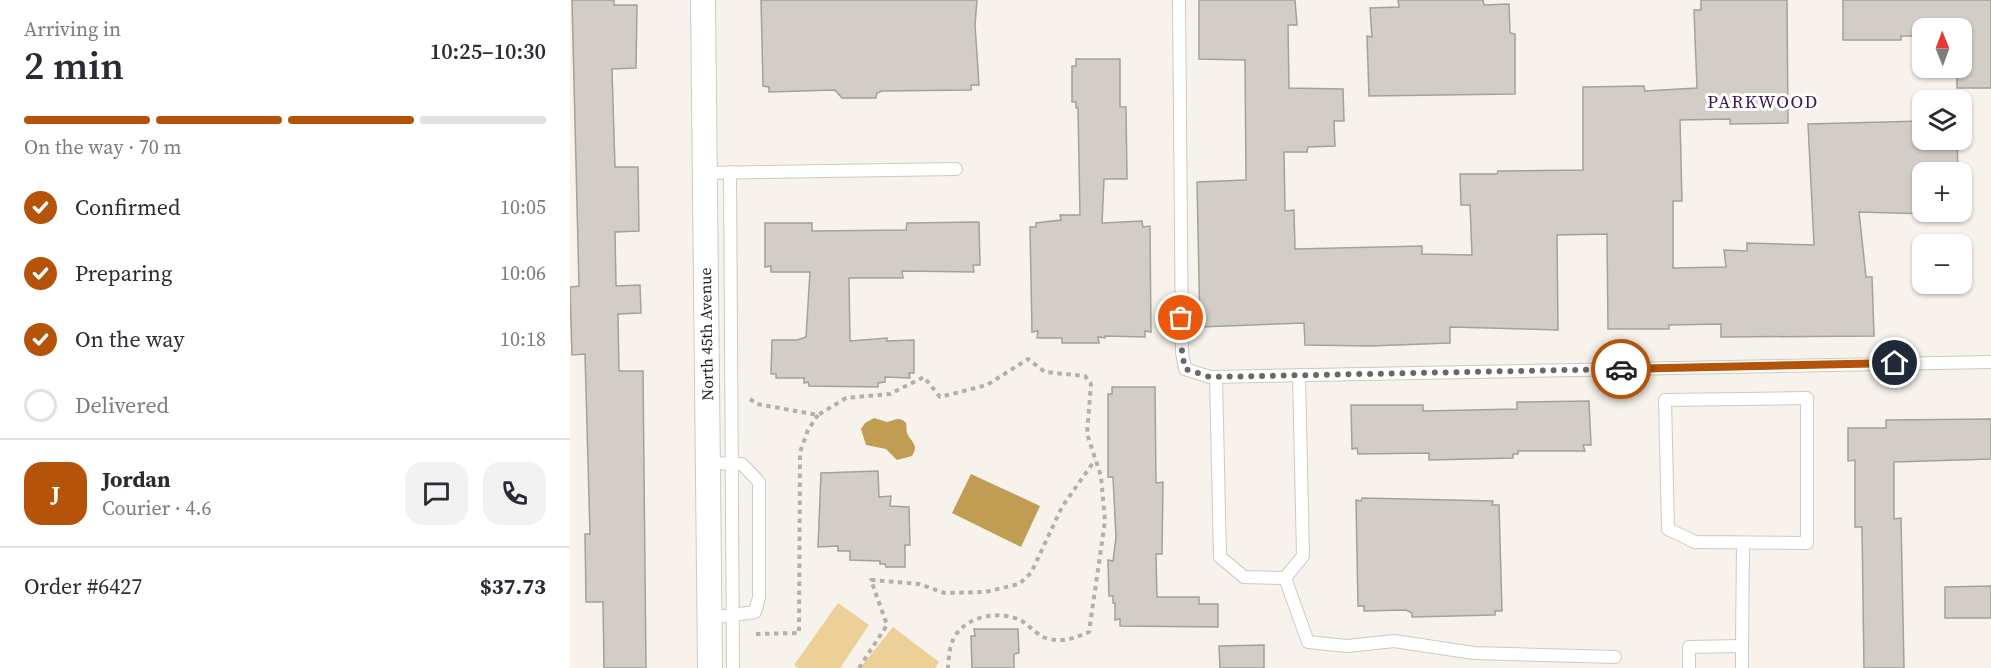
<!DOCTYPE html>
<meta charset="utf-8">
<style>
:root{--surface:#fff;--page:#f2f2f3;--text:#2b2b33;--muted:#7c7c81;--line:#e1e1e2;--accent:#b45309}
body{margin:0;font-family:"Source Serif 4",serif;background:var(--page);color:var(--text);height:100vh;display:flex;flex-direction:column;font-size:22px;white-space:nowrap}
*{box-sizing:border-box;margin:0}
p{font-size:20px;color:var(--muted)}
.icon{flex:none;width:33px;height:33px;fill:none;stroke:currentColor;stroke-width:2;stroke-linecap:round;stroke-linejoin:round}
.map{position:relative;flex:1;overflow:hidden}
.drawer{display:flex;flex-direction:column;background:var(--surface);width:570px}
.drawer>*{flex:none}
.needle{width:39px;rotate:359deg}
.fabs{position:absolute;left:1342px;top:18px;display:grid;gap:12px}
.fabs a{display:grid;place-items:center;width:60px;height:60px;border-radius:12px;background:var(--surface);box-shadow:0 2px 4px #0004;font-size:30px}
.pin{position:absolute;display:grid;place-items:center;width:51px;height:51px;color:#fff;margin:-26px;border:3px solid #fff;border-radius:50%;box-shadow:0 2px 6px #0007}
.courier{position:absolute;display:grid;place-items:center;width:60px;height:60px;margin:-30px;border:4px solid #b45309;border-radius:50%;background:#fff;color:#222;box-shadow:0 2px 8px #0007}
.summary em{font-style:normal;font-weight:600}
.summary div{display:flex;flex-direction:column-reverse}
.summary{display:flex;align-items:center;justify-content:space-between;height:102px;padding:0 24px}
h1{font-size:39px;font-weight:600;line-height:45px}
.bar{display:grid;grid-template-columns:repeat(4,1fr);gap:9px 6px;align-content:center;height:72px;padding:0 24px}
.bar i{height:8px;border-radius:4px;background:var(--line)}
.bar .on{background:var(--accent)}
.bar p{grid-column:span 4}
.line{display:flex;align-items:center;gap:15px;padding:0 24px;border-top:2px solid var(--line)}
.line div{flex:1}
.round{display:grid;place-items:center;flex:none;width:63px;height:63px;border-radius:18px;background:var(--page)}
ol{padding:0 24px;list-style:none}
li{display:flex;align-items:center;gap:18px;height:66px}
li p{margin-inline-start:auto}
li .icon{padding:6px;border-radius:50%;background:var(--accent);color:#fff;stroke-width:4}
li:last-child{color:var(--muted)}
li i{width:33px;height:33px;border:3px solid var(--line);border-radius:50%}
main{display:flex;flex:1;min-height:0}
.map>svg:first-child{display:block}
.green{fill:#edd097}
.water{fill:#c19d53}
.building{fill:#d2cec7;stroke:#a4a19a;stroke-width:1.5}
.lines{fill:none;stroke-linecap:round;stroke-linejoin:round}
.lane-casing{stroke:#cdcac3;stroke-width:14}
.street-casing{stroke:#cdcac3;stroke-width:26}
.path{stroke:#b3b0ab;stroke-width:4;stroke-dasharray:4.5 4.5;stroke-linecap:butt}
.lane{stroke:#fff;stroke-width:12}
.street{stroke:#fff;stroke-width:24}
.done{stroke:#6a6864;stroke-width:6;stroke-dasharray:0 10.8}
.route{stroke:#b45309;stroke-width:8}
.labels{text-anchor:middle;stroke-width:6;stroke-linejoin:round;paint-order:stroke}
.street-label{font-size:16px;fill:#1e1d1b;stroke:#fff}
.neighbourhood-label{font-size:18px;letter-spacing:1.5px;fill:#3b174d;stroke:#fff}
</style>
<main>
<section class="drawer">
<div class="summary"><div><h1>2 min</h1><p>Arriving in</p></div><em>10:25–10:30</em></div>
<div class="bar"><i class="on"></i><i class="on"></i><i class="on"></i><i></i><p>On the way · 70 m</p></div>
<ol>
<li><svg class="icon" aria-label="check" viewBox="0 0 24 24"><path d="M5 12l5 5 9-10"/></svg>Confirmed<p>10:05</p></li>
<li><svg class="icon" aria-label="check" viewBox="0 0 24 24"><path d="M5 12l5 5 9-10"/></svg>Preparing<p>10:06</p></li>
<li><svg class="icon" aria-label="check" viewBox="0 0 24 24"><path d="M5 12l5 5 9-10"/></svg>On the way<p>10:18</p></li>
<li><i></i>Delivered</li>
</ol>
<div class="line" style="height:108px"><b class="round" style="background:var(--accent);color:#fff">J</b><div><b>Jordan</b><p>Courier · 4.6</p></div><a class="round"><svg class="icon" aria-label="chat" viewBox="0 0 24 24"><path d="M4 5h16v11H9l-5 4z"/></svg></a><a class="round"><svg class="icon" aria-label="phone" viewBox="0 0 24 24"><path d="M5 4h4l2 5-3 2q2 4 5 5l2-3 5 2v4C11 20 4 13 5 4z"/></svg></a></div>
<div class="line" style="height:78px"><div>Order #6427</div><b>$37.73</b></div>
</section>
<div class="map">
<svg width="1421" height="668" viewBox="0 0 1421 668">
<rect width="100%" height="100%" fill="#f7f3ec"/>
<g class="green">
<path d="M268,603l31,22 -29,43h-42l-4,-3z"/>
<path d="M323,627l46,35 -4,6h-75z"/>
</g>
<g class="water">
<path d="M304,418l13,4c9,-2 12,-6 19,1 1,4 0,8 1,10 5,10 12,12 5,23l-15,4 -11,-11 -20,-4 -5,-16 4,-6z"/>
<path d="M401,474l69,32 -19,41 -69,-34z"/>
</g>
<g class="building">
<path d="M2,0h42v5h23l-1,63 -24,1 3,98h23l1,64 -24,1 1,54 24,-1 1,28 -23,1 1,57h24l3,297h-42l-1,-66h-17l-1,-68h5l-5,-180 -13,1 -2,-68 9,-1z"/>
<path d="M191,0h216l-2,25 4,60h-8v5l-89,1 -5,2 -1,5h-34l-7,-8 -66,2v-5l-6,-1z"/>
<path d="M629,0h96l2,25h-9l1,63 54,1 1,32h-10l1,25 -27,1 -1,5h-23l1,59 9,-1 1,39 127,-3v8l50,1 -2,-50h-9l-1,-31h37l1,-3 85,-1v-83l61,-1 1,5 52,-3 -3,-78h7v-10h86l1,123 -58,1v-5l-50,1 2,81h-9v67l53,-1 -2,-17 23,1v-8l67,2 -6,-121 115,-3v19h34l1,32h-35v40h7l-1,2 -70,-2 7,65h6l2,59 -153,1v-13l-52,1v4h-61l-1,-95 -50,1 1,95 -108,-3v16l-80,3 -65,-1 -1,-22 -104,4 -3,-145 49,-2 -1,-120 -46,-1z"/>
<path d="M828,0h85l1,5 25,-1 1,29 5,1v60l-146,2 -2,-60 5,1 -2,-29 29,-1z"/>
<path d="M1273,0h148v88h-34v-20h5v-40h-39v8h-22v4h-58z"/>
<path d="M506,59h44v48h6l1,72h-23l-2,44 40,-2 1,6 7,-1 1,106 -6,-1v6l-40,-1v2l-7,-1 1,6h-37v-5h-25l1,-7 -6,1 -2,-105h6v-4l25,-3 -1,-5h20l-2,-107h-2v-6h-4v-36h4z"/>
<path d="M409,222l1,43h-7l1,7 -72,-1 1,7h-54l1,63 37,-3v3l27,-1v33h-5l1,5 -25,-1v5l-7,1v4l-69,-1 -1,-4 -4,1v-5h-28v-4h-5l1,-34h25l9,-3 4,-65h-39v-6l-6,1v-44h47v8l94,-1 1,-7z"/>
<path d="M542,387h43l1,96 7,-1 -1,72h-6l1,43h42v7h19v23l-98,-1v-7l-5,1v-17h-2v-7h-4l-1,-36 5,1 3,-24 -3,-60h-5v-83h4z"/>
<path d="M1019,401l2,44h-8l2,6h-67v3h-5v4l-84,2v-7l-71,1 -1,-6 -5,1 -1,-44h72v6l94,-2v-7z"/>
<path d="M1421,419v40l-97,3v57l7,-1 3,150h-40l-2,-141h-7v-67l-7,1v-33h38v-8z"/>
<path d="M308,471l1,26 12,-1 -1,10 19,1 1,38h-5v22h-19l-1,-3h-5v-3l-30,-1v-9h-12v-5l-20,1 3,-74z"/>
<path d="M792,498l131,3 -1,4h7l3,106h-7v4l-83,2v-4l-6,-3 -42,1v-5h-6l-2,-106 5,1z"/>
<path d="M1421,586v32h-46v-31z"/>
<path d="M404,629h44l1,24 -5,1v14h-42l-1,-32h4z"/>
<path d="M694,645v23h-44l-1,-22z"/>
</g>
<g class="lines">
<defs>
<g id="lane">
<path d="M609,0l3,352 3,17 25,8 781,-15"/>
<path d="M160,172l3,496"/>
<path d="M134,173l252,-4"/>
<path d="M646,377l4,180 24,20 41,1 18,-22 -4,-181"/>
<path d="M1237,398v145l-112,-1 -27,-13 -3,-129z"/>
<path d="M138,463l34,1 17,18v115l-4,15 -45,6"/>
<path d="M715,578l23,64 39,4 47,-5 80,12 141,4"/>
<path d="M1172,646l1,-103"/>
<path d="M1119,668v-21l53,-1v22"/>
</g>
<path id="street" d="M133,0l7,668"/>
</defs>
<use href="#lane" class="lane-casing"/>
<use href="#street" class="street-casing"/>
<g class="path">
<path d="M180,399l7,5 61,11 28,-17 44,-4 34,-17 16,20 47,-12 41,-26 17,13 40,4 6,8 -4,50 14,42 4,45 -16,111c-14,6 -24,10 -40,7 -10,-2 -18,-12 -27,-18 -21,-11 -54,-6 -67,15 -6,10 -6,21 -7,32"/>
<path d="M186,634l43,-1 1,-181 8,-22 10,-15"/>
<path d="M289,668l28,-43 -16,-45 48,4 26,9 40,-1 34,-8 12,-11 31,-66 33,-47"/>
</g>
<use href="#lane" class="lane"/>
<use href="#street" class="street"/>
</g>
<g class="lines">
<path class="done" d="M611,318l1,34 3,17 25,8 411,-8"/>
<path class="route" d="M1051,369l274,-6"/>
</g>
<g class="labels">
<g class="street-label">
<text transform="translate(136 334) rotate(-91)" y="6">North 45th Avenue</text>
</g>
<g class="neighbourhood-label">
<text x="1193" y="108">PARKWOOD</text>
</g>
</g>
</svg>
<div class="fabs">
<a><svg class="needle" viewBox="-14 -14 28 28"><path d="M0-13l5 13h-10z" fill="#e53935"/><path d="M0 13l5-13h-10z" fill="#7c7c81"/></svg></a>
<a><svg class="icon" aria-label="layers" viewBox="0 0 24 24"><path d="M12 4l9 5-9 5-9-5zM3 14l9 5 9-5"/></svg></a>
<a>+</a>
<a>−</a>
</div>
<div class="pin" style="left:611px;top:318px;background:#ea580c"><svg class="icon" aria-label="bag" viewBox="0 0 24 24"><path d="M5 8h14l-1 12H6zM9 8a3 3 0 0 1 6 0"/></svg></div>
<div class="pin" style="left:1325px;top:363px;background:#1f2937"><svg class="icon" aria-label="home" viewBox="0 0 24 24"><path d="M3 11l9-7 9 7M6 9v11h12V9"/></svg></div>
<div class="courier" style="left:1051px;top:369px"><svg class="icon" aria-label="car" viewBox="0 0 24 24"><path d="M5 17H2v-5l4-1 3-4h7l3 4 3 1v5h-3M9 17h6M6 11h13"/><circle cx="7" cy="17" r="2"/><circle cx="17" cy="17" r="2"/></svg></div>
</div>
</main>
